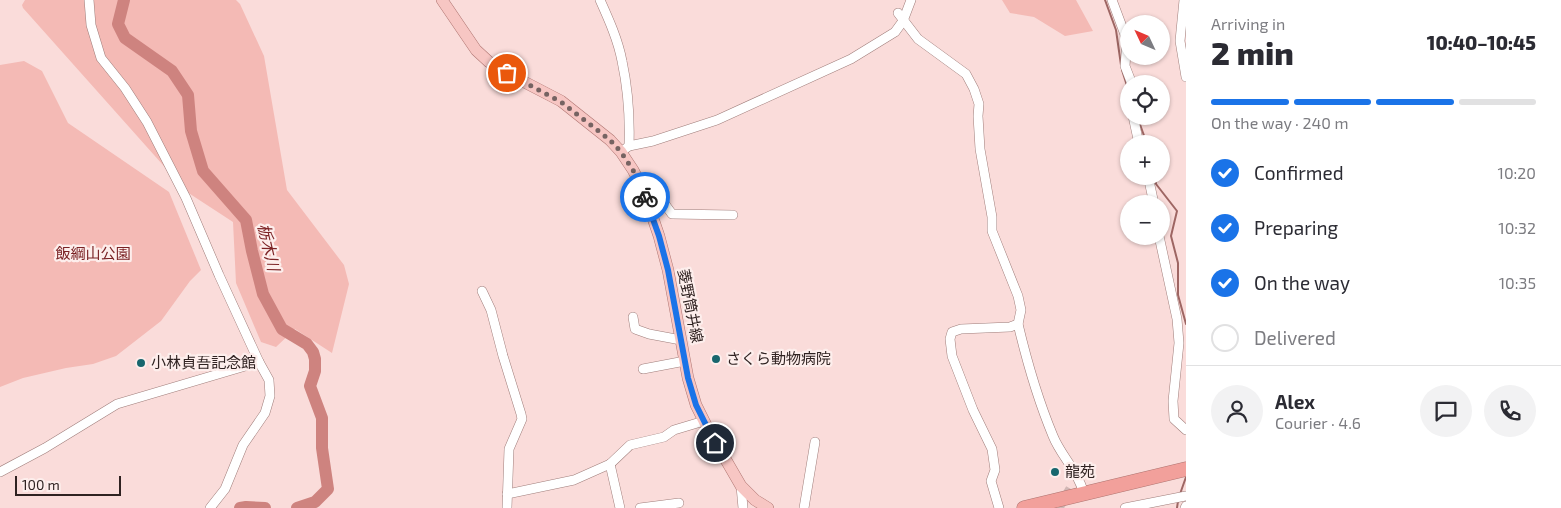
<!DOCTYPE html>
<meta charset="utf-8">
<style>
:root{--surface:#fff;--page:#f2f2f3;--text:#2b2b33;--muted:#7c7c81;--line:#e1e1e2;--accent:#1a73e8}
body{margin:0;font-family:"Exo 2","Noto Sans JP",sans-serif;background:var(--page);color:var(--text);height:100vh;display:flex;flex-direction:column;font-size:19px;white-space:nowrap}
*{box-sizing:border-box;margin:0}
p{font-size:16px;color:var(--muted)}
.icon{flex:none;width:28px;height:28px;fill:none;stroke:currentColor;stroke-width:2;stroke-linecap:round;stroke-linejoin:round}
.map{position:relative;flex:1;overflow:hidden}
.sheet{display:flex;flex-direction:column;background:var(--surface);width:375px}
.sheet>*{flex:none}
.needle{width:32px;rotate:314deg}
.tools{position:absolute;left:1120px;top:15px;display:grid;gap:10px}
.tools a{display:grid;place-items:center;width:50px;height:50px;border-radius:50%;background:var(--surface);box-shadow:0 1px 4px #0004;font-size:25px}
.scale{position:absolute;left:15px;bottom:12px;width:106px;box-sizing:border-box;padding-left:5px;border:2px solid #2f2221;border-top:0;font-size:14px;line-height:18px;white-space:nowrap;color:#2f2221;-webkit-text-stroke:4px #fdeeec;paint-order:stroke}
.pin{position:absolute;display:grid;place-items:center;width:42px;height:42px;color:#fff;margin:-21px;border:2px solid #fff;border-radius:50%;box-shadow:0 1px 5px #0007}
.courier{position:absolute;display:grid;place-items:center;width:50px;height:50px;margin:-25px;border:4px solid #1a73e8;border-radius:50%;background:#fff;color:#222;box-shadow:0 1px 6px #0007}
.summary em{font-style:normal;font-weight:800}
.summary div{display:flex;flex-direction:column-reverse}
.summary{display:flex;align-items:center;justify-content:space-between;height:85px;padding:0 25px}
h1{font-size:32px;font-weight:800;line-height:38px}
.bar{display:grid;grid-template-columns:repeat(4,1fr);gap:8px 5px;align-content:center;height:60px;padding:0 25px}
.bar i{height:6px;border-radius:4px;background:var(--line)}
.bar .active{background:var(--accent)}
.bar p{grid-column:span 4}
.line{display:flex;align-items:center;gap:12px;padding:0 25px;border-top:1px solid var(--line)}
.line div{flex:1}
.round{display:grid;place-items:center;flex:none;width:52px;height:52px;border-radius:26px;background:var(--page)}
ol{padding:0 25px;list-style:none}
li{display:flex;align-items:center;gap:15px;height:55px}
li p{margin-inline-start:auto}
li .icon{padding:5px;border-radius:50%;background:var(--accent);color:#fff;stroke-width:4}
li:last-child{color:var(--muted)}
li i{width:28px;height:28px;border:2px solid var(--line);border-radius:50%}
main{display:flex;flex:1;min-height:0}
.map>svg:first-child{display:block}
.green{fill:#f4bab5}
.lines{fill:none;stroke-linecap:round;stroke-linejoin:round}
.stream{stroke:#9e6663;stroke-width:2}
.river{stroke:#ce837f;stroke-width:12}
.minor-tunnel{stroke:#d1b7b5;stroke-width:9;stroke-dasharray:9 4.5;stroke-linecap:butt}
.minor-casing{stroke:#9f7d7a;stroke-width:10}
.major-casing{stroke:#ae7470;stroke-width:12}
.highway-casing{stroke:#ae7470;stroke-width:15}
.minor{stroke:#fff;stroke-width:9}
.major{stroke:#f7c6c3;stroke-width:11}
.highway{stroke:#f2a09b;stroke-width:14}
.done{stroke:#766362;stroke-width:5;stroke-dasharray:0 9}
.route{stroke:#1a73e8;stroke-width:6}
.poi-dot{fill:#18666d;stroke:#fdeeec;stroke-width:2}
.labels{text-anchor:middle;stroke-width:4.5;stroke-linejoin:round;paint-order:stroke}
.park-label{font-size:15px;fill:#7a2224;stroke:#fdeeec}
.street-label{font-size:15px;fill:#2f2221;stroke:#fdeeec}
.poi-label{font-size:15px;fill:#2f2221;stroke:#fdeeec;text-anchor:start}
.water-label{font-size:16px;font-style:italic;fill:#7d2426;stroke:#fdeeec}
</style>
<main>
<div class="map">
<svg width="1186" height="508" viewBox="0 0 1186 508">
<rect width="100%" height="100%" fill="#fadcda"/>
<g class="green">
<path d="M25,0h211l4,4 24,52 23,134 57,75 5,19 -17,69 -37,-24 -19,18 -15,-5 -25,-59 -3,-61 -46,-30 -164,-184 -1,-3z"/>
<path d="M1002,0h74l17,31 -28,5 -31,-19 -24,-4z"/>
<path d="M24,61l18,10 26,52 101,69 32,78 -11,11 -29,40 -45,35 -23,8 -27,4 -43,10 -23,9v-322z"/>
</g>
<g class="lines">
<g class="stream">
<path d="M1105,0l11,30 5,35"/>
<path d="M1122,70l6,19"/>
<path d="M1137,116l10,28"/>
<path d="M1155,176l1,8 21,27 -6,25 7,27v32l8,29"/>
<path d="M1180,494l6,-17"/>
<path d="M1177,508l1,-7"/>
</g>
<g class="river">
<path d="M124,0l-6,24 7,14 47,33 16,24 3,36 12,40 43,49 6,31 11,43 19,35 25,15 6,8 2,7v12l-5,15 12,32v30l6,41 -13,13 -18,6"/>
<path d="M240,508l6,-1 19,1"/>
</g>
<path class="minor-tunnel" d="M1059,508l13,-23"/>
<defs>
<g id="minor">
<path d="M89,0l2,25 10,33 24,30 22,34 39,76 33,77 40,87 10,18 1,16 -5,17 -22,32 -18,44 -15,19"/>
<path d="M600,0c9,20 18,40 22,61 6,28 8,57 7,85"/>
<path d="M1112,0l15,40 -2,26 7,18"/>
<path d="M1184,0l-4,41 6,36"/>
<path d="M898,13l20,26 48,35 8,15 5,15 -1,12 2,33 12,68v14l26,65 3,14 -3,14 -8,3 -49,2 -9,3 -2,7 2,17 21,54 19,39 3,21 -4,11 8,27"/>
<path d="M1129,92l-2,3 2,7"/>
<path d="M1133,116l6,28"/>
<path d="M621,152l8,-6 24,-5 64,-21 134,-61 44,-27 8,-11 8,-21"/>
<path d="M1148,176l6,28"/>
<path d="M641,186l12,2 19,26 61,1"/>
<path d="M1159,236l18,83 2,24 -6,58 1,18 12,11"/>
<path d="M482,291l9,19 12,46 18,58 1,5 -13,30 -2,59"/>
<path d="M633,317l2,12 14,5 32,6"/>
<path d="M1018,324c9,38 20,76 35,112 8,20 25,35 31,58"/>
<path d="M643,369l42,-8"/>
<path d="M610,464l10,44"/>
<path d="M0,472l45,-24 72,-44 142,-42"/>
<path d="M741,486l2,22"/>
<path d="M507,494l67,-14 36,-16 20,-19 34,-8 10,-7 30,-9"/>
<path d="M640,508l39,-5"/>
<path d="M804,508l11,-66"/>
<path d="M1125,508l61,-12"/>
<path d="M1185,508l1,-2"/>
</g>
<path id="major" d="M442,0l34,50 13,12 18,11 54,28 49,39 11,12 12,18 10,19 16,47 9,34 20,108 8,27 12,24 33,57 14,14 13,8"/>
<path id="highway" d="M1024,508l162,-39"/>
</defs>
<use href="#minor" class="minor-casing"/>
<use href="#major" class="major-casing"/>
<use href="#highway" class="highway-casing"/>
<use href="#minor" class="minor"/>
<use href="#major" class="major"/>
<use href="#highway" class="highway"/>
</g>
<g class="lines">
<path class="done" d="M507,73l54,29 49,38 11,12 12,18 12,27"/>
<path class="route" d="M645,197l14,39 9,34 20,108 8,27 19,38"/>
</g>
<g class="poi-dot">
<circle cx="716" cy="359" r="5"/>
<circle cx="141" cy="363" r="5"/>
<circle cx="1055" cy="472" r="5"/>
</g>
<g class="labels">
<g class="park-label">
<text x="93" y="259">飯綱山公園</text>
</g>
<g class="street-label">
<text transform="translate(690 306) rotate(79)" y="5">菱野筒井線</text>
</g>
<g class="poi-label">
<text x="726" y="364">さくら動物病院</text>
<text x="151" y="368">小林貞吾記念館</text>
<text x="1065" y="477">龍苑</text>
</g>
<g class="water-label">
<text transform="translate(269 247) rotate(77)" y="6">栃木川</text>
</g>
</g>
</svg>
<div class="tools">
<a><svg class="needle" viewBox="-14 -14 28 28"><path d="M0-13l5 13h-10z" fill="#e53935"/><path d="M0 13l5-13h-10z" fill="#7c7c81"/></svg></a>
<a><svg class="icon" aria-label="locate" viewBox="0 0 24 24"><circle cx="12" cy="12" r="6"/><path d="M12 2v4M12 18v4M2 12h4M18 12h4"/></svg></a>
<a>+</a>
<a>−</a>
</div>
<div class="scale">100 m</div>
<div class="pin" style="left:507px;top:73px;background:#ea580c"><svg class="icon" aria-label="bag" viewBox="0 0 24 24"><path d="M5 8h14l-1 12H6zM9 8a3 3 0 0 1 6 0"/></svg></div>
<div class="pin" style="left:715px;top:443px;background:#1f2937"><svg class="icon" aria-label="home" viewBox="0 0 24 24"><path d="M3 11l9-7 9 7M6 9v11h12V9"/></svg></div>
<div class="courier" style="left:645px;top:197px"><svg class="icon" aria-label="bike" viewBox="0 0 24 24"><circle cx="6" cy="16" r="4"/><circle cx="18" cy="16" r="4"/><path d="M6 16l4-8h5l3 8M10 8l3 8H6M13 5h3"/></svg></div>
</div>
<section class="sheet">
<div class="summary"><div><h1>2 min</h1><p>Arriving in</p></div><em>10:40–10:45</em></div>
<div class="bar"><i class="active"></i><i class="active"></i><i class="active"></i><i></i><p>On the way · 240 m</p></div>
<ol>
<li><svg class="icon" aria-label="check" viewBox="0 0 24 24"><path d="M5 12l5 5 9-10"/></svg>Confirmed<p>10:20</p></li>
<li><svg class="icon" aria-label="check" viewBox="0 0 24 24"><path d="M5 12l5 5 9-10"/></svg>Preparing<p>10:32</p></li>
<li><svg class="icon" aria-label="check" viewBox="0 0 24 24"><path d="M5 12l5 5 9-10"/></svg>On the way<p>10:35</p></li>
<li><i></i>Delivered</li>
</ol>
<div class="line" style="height:90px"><a class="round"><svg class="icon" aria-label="person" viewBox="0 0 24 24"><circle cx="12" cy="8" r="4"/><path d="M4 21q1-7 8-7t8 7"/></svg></a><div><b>Alex</b><p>Courier · 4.6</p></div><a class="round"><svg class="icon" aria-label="chat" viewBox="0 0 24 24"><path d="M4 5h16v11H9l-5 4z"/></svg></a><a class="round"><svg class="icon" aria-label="phone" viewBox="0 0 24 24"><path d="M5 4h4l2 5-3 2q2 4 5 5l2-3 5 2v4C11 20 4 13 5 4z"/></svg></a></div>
</section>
</main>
